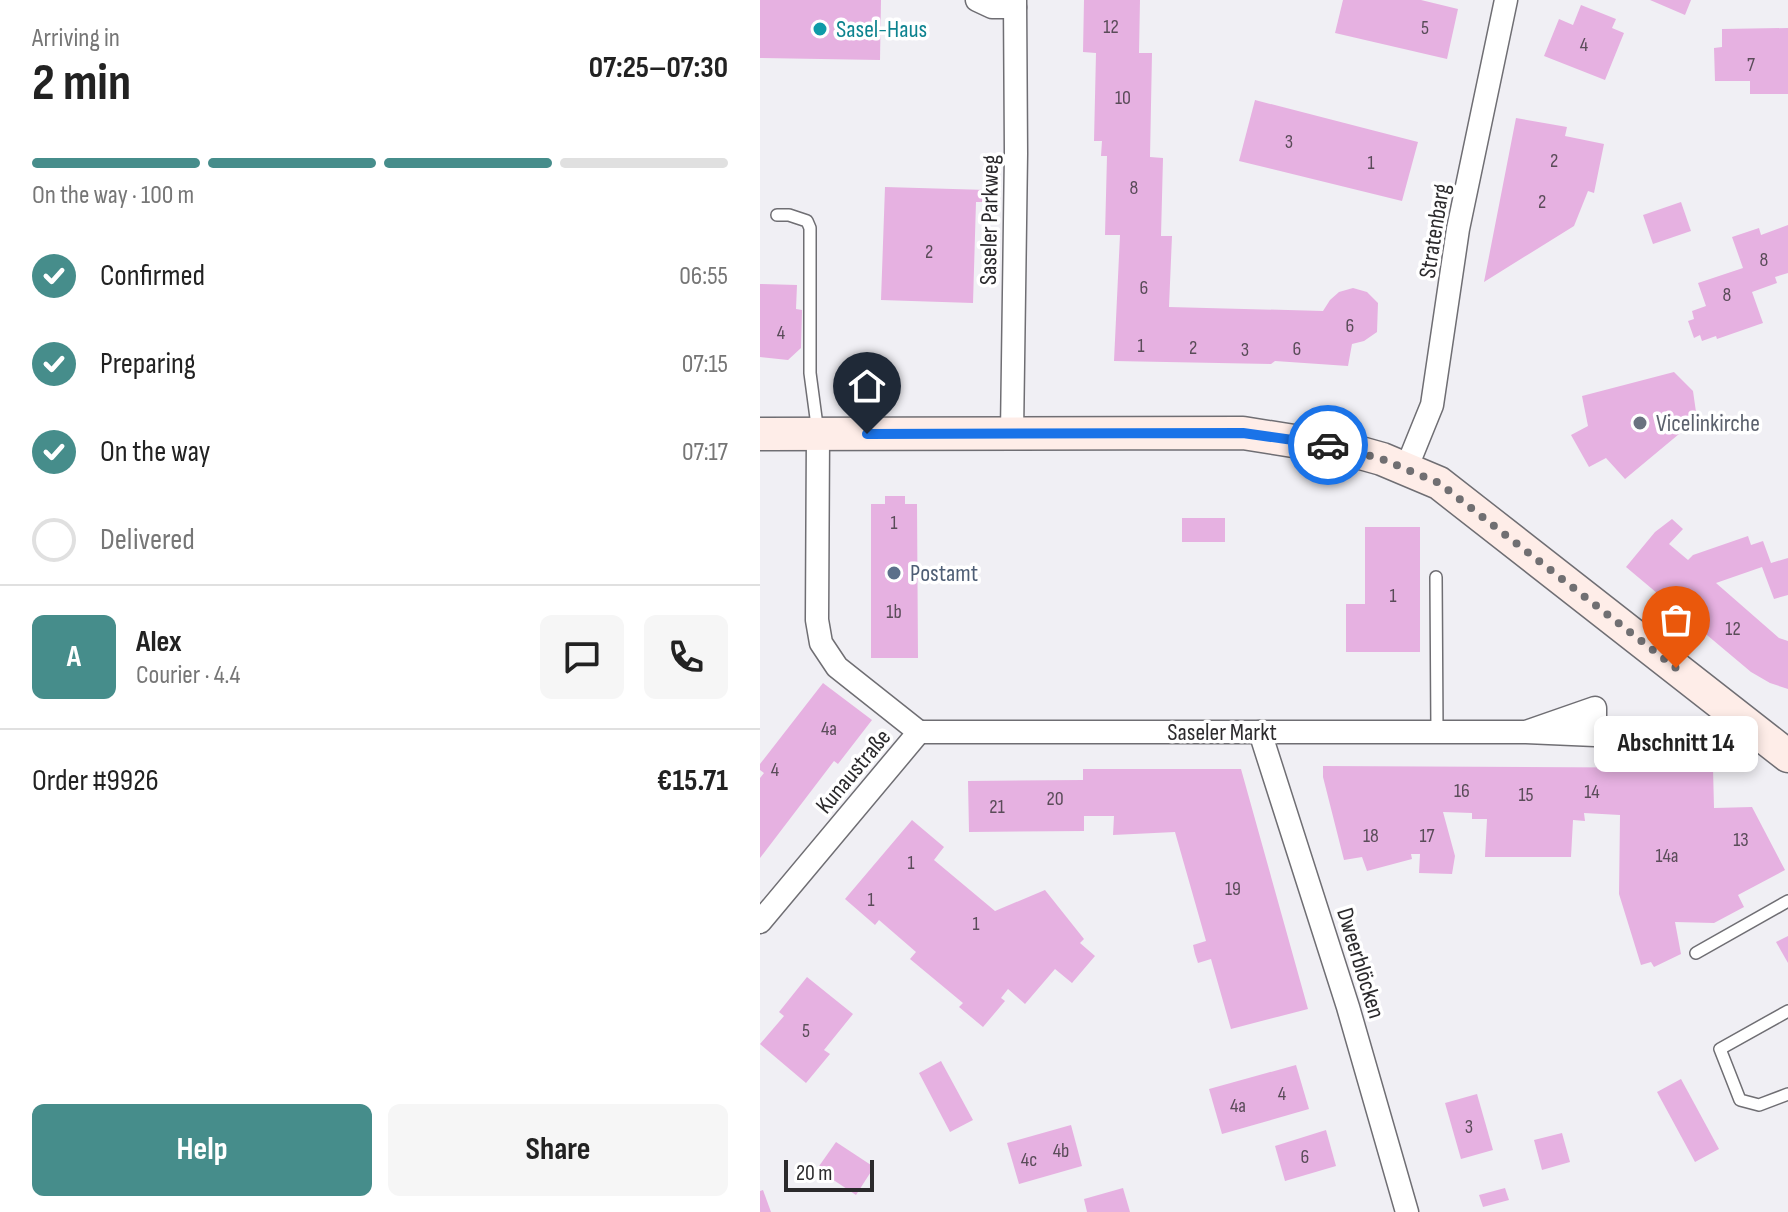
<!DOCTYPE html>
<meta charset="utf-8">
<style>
:root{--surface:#fff;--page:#f6f6f6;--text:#222;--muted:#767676;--line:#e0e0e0;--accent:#468d8b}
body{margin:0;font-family:"Sofia Sans Condensed",sans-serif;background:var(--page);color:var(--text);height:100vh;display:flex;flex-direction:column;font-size:30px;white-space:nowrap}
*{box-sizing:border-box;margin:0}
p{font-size:26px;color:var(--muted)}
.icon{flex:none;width:44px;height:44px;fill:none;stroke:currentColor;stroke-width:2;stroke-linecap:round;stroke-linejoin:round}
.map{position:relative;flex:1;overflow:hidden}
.side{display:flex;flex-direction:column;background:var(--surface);width:760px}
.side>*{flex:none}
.scale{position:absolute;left:24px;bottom:20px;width:90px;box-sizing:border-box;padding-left:8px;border:4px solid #2b2a2c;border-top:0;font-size:22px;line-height:28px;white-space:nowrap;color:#2b2a2c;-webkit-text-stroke:6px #fff;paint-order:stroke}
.pin{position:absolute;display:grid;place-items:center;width:68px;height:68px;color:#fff;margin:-82px -34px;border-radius:50% 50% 50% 0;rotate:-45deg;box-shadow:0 0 8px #0007}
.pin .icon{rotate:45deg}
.courier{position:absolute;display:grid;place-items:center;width:80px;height:80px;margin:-40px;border:6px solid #1a73e8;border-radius:50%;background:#fff;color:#222;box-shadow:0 2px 10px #0007}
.bubble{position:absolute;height:56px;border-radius:12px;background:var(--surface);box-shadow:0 4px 12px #0003;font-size:26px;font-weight:700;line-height:56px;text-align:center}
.overview em{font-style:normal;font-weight:700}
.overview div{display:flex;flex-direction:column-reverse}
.overview{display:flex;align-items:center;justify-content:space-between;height:136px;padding:0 32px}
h1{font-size:52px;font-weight:700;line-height:60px}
.bar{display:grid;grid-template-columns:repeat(4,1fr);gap:12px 8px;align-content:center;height:96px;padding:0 32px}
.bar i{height:10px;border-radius:6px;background:var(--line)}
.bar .on{background:var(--accent)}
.bar p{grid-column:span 4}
.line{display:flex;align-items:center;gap:20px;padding:0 32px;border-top:2px solid var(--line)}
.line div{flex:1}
.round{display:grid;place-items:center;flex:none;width:84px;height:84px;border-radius:12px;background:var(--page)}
ol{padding:0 32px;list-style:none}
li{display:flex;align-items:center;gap:24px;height:88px}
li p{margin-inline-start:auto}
li .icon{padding:8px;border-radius:50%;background:var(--accent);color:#fff;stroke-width:4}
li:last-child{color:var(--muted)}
li i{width:44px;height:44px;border:4px solid var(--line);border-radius:50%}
.button{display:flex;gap:16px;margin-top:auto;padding:16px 32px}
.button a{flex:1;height:92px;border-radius:12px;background:var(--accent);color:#fff;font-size:32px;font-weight:700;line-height:92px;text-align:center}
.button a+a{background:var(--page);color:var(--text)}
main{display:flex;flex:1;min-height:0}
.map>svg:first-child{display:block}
.building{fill:#e6b1e1}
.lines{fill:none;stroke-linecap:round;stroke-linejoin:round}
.service-casing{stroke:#6f6e73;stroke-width:14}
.minor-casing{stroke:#6f6e73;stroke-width:25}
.secondary-casing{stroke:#6f6e73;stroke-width:35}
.service{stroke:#fff;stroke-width:11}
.minor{stroke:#fff;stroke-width:22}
.secondary{stroke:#feede8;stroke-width:32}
.done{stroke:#706f72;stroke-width:8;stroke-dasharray:0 14.4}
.route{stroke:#1a73e8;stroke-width:10}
.culture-dot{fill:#0f9aa8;stroke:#fff;stroke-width:3}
.worship-dot{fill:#6b7280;stroke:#fff;stroke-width:3}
.service-dot{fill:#5c6f8a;stroke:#fff;stroke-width:3}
.labels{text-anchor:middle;stroke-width:7;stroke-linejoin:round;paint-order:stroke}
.number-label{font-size:20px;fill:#5a4c59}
.culture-label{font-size:24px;fill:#0d838f;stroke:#fff;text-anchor:start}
.street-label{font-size:24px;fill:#2b2a2c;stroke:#fff}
.worship-label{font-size:24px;fill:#5b616d;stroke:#fff;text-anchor:start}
.service-label{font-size:24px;fill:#4e5e75;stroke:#fff;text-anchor:start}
</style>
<main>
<section class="side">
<div class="overview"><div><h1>2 min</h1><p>Arriving in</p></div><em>07:25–07:30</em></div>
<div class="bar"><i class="on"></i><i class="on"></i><i class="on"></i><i></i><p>On the way · 100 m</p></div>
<ol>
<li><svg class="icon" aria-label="check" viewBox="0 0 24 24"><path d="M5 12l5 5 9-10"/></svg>Confirmed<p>06:55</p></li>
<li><svg class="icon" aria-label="check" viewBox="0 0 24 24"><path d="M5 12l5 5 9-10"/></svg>Preparing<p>07:15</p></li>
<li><svg class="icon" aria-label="check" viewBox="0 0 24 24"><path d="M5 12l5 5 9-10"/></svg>On the way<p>07:17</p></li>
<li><i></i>Delivered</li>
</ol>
<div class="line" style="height:144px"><b class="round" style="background:var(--accent);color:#fff">A</b><div><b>Alex</b><p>Courier · 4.4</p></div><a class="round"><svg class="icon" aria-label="chat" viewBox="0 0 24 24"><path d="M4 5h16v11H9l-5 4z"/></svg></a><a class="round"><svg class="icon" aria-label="phone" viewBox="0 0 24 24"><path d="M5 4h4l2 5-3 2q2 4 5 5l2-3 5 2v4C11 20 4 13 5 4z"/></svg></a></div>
<div class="line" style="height:104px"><div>Order #9926</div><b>€15.71</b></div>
<div class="button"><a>Help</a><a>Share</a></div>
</section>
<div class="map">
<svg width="1028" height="1212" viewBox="0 0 1028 1212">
<rect width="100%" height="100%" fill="#f0eff4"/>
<g class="building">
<path d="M0,0h121l-1,60 -120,-2z"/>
<path d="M324,0h56l-1,53h13l-2,104 13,1 -2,78h11l-3,71 154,4 7,-11 9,-8 14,-4 14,4 11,11 -1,29 -13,9 -12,3 -4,22 -73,-5 -4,3 -157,-3 6,-126h-15l2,-79h-6l1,-15h-8l2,-88 -13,-1z"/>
<path d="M583,0h78l37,9 -11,50 -112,-26z"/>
<path d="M890,0h41l-6,15z"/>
<path d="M821,5l35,14 -4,9 12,5 -19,47 -61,-24 15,-37 14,6z"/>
<path d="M1028,28v66h-38v-13h-35l-1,-33 8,-1v-18z"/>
<path d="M495,100l163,42 -16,59 -163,-40z"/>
<path d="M756,118l51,9 -2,9 39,8 -10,49 -6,-2 -14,35 -90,56z"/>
<path d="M125,187l102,3 -1,12h-10l-3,101 -92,-3z"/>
<path d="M921,202l10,29 -38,13 -10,-29z"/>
<path d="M1028,225v48l-13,4 2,6 -25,9 11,31 -46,16 -1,-3 -14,5 -2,-6 -6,3 -6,-17 6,-2 -2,-8 14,-5 -8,-23 45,-15 -11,-31 27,-9 2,7z"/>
<path d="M0,284l37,1 -1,24 6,1 -1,38 -13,12 -28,-3z"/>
<path d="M914,372l19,19 4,28 -72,60 -19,-21 -17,9 -18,-32 17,-9 -6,-30z"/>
<path d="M125,496h20v8h12l1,154h-47v-154h14z"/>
<rect x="422" y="518" width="43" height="24"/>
<path d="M912,519l11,10 -14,15 19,16 5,-5 55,-19 3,9 12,-4 8,22 17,-5v37l-14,4 -12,-32 -46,16 63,55 9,3v48l-18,-6 -19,-11 -125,-105 29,-35z"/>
<path d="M605,527h55v125h-74v-48h19z"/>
<path d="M63,683l49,37 -34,44 -4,-3 -74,97v-80l4,-5 -4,-3v-6z"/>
<path d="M563,766l390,2 1,40 38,-1 33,63 -47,25 6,12 -30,16 -39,-1 6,32 -27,13 -3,-5 -10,3 -22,-71 1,-79 -36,-2 1,8 -12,-1 -2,37h-86l2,-38h-15v-6l-29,-1 12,44 -3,18 -33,-1 1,-19h-9l1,5 -45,12 -5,-14 -18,3 -21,-83z"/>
<path d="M323,769h158l67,240 -77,20 -20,-70 -13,4 -3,-9 -2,-9 13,-4 -31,-109 -62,3 1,-19h-30v15l-115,1 -1,-51 115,-1z"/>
<path d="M152,820l32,27 -10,13 61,51 50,-21 39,49 -4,4 15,13 -23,27 -17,-14 -30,35 -17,-15 -7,9 4,3 -22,26 -24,-20 4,-4 -53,-44 6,-7 -37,-32 -4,5 -30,-26z"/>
<path d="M1028,936v27l-12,-21z"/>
<path d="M47,977l46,37 -29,36 6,4 -24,29 -46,-39 24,-28 -5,-4z"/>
<path d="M181,1061l32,59 -23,12 -31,-59z"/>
<path d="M536,1065l13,44 -87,25 -13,-45z"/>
<path d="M921,1079l38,70 -24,13 -38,-70z"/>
<path d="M717,1094l16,56 -32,9 -16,-56z"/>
<path d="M311,1125l11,41 -63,18 -12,-41z"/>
<path d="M566,1130l10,36 -51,15 -10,-35z"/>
<path d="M802,1133l8,29 -28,8 -8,-30z"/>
<path d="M76,1142l38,25 -18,28 -39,-26z"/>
<path d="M363,1188l7,24h-43l-3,-13z"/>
<path d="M745,1188l4,12 -26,7 -4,-12z"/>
<path d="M3,1190l8,22h-11v-21z"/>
</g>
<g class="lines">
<defs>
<g id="service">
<path d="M17,215h12l18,6 3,7v145l8,60"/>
<path d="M676,577l1,155"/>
<path d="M936,953l92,-52"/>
<path d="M1028,1011l-68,38 20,51 19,5 29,-11"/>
</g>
<g id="minor">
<path d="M217,0l15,7h23"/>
<path d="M252,433l4,-280 -1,-153"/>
<path d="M58,434l-1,186 4,23 16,24 82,65"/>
<path d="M646,469l26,-64 26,-176 48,-229"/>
<path d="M159,732h607l69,-24v27l-69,-3"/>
<path d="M500,732l88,275 59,205"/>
<path d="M0,922l159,-190"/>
</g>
<path id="secondary" d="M0,434l483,-1 107,17 32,9 57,24 349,273"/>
</defs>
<use href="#service" class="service-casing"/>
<use href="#minor" class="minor-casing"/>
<use href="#secondary" class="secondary-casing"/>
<use href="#service" class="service"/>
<use href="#minor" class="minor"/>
<use href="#secondary" class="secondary"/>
</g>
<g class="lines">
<path class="done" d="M568,445l54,14 57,24 237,185"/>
<path class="route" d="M107,434l376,-1 85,12"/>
</g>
<circle class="culture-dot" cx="60" cy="29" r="8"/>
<circle class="worship-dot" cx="880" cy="423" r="8"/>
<circle class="service-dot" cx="134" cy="573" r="8"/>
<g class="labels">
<g class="number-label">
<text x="351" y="33">12</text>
<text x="665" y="34">5</text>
<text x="824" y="51">4</text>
<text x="991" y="71">7</text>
<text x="363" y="104">10</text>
<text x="529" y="148">3</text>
<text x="794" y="167">2</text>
<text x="611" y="169">1</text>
<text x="374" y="194">8</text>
<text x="782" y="208">2</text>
<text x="169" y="258">2</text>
<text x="1004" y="266">8</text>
<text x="384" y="294">6</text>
<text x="967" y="301">8</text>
<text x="590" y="332">6</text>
<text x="21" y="339">4</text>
<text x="381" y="352">1</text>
<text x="433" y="354">2</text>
<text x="537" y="355">6</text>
<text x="485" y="356">3</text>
<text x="134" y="529">1</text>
<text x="633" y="602">1</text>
<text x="134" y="618">1b</text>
<text x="973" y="635">12</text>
<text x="69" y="735">4a</text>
<text x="15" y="776">4</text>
<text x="702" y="797">16</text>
<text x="832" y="798">14</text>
<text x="766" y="801">15</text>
<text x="295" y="805">20</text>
<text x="237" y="813">21</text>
<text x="611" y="842">18</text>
<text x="667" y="842">17</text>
<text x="981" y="846">13</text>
<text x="907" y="862">14a</text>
<text x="151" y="869">1</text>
<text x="473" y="895">19</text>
<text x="111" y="906">1</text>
<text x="216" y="930">1</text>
<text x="46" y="1037">5</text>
<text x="522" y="1100">4</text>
<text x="478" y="1112">4a</text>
<text x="709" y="1133">3</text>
<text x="301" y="1157">4b</text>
<text x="545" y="1163">6</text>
<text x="269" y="1166">4c</text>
</g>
<g class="culture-label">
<text x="76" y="37">Sasel-Haus</text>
</g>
<g class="street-label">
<text transform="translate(229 220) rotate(-89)" y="8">Saseler Parkweg</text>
<text transform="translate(674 231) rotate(-81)" y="8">Stratenbarg</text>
<text x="462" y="740">Saseler Markt</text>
<text transform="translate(93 771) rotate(-50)" y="8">Kunaustraße</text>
<text transform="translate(601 963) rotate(73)" y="8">Dweerblöcken</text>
</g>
<g class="worship-label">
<text x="896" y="431">Vicelinkirche</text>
</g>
<g class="service-label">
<text x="150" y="581">Postamt</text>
</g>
</g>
</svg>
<div class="scale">20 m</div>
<div class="pin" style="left:916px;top:668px;background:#ea580c"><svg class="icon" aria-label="bag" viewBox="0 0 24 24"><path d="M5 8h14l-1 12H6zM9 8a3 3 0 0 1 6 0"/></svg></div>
<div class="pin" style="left:107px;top:434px;background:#1f2937"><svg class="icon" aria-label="home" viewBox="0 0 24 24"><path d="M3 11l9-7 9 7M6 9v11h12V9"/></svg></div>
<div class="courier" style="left:568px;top:445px"><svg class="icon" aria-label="car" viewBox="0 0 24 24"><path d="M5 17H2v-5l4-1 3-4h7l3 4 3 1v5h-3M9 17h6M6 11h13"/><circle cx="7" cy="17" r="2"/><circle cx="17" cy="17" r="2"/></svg></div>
<div class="bubble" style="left:834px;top:716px;width:164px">Abschnitt 14</div>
</div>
</main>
